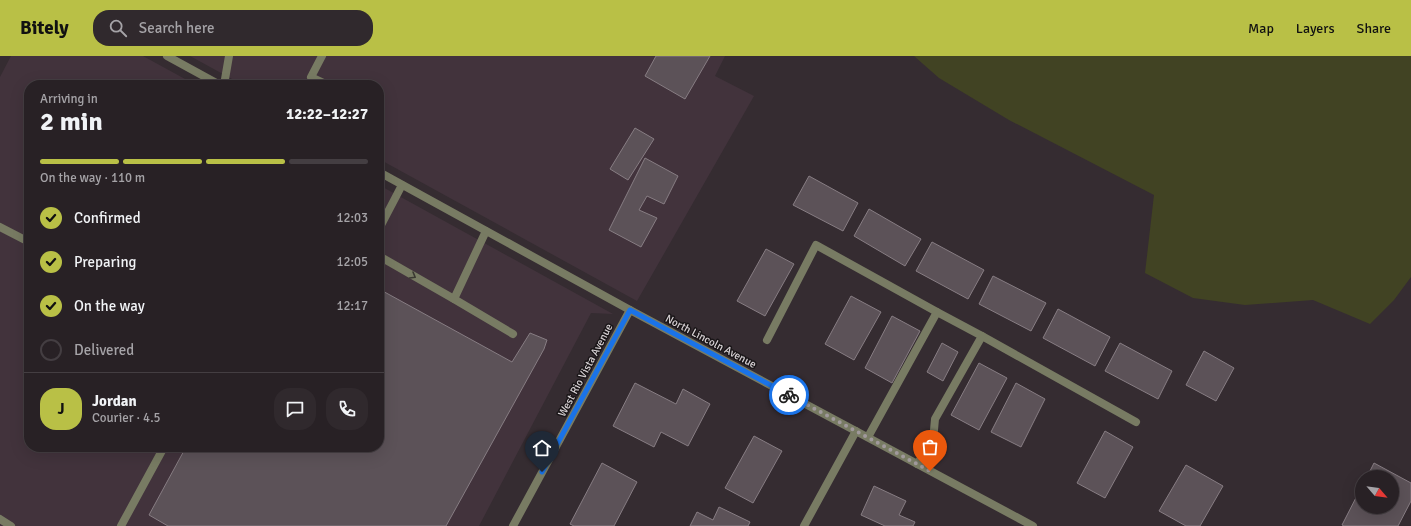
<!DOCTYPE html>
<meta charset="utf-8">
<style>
:root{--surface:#282125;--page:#30292d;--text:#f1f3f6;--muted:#a5a3a7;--line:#443e42;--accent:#b9c046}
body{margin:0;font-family:Signika,sans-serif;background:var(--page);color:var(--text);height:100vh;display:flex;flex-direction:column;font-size:15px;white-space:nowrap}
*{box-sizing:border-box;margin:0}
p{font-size:13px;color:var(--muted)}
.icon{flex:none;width:22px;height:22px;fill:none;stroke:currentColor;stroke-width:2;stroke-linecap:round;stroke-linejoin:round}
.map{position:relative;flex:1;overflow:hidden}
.sheet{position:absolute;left:24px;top:24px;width:360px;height:372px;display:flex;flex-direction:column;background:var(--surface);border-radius:16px;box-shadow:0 4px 16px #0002,0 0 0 1px var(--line)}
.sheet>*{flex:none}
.needle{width:26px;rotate:118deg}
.controls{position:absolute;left:1355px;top:414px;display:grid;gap:8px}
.controls a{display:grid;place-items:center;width:44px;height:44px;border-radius:50%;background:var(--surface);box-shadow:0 4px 16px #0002,0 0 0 1px var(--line);font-size:20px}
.pin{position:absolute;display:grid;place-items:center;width:34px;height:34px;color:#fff;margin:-41px -17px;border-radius:50% 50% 50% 0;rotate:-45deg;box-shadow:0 0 4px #0007}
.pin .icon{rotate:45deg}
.courier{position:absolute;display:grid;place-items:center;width:40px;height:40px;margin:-20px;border:3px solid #1a73e8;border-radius:50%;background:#fff;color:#222;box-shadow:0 1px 5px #0007}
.head em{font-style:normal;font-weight:800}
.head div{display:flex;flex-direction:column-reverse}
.head{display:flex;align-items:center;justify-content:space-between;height:68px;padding:0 16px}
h1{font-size:26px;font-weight:800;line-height:30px}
.bar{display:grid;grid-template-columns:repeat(4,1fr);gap:6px 4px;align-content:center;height:48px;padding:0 16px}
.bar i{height:5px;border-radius:3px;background:var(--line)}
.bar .selected{background:var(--accent)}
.bar p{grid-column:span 4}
.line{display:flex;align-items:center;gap:10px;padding:0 16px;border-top:1px solid var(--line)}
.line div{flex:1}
.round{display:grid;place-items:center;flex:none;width:42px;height:42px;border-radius:16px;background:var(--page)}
ol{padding:0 16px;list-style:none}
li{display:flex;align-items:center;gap:12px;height:44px}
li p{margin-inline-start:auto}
li .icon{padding:4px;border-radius:50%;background:var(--accent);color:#111;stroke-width:4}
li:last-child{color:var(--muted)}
li i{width:22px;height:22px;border:2px solid var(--line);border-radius:50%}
header{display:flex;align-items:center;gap:24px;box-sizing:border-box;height:56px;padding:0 20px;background:var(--accent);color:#111}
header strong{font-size:19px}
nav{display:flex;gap:22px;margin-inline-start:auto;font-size:14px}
.search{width:280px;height:36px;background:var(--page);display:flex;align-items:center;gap:10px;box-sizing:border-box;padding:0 14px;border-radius:16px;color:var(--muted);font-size:15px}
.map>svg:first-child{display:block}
.built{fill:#42333c}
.green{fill:#414323}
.building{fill:#5c5258;stroke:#877d83}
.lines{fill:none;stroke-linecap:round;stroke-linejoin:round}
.lane{stroke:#787b63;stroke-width:8}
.street{stroke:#787b63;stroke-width:8}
.oneway{stroke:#3b3932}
.done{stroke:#a0999c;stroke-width:4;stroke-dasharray:0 7.2}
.route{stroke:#1a73e8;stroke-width:5}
.labels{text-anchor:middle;stroke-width:3;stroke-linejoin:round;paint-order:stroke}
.street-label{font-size:11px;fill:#d9d3d6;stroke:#1a1618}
</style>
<header>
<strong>Bitely</strong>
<div class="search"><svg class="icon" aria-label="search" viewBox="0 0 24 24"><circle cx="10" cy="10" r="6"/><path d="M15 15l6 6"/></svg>Search here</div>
<nav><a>Map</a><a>Layers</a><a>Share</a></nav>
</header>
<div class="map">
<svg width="1411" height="470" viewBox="0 0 1411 470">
<rect width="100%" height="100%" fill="#352c31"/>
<g class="built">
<path d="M11,0h132l53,29h-167v362h350v-262l234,129 -22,-1 -112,213h-479v-449z"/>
<path d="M190,0h535l-10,20 39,20 -117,205 -258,-142v-74h-136z"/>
</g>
<path class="green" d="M914,0h497v221l-17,23 -24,24 -57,-24 -68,5 -52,-7 -48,-25 9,-78 -145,-75 -70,-42z"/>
<g class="building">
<path d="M656,0h54l-25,43 -40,-23z"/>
<path d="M635,72l19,11 -26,41 -18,-11z"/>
<path d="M645,102l33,18 -14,28 -17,-8 -8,14 18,8 -16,29 -32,-17z"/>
<path d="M809,120l49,27 -15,28 -50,-26z"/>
<path d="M869,153l52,30 -16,27 -51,-30z"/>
<path d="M932,186l52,28 -16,29 -52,-28z"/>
<path d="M766,193l28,15 -29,52 -28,-15z"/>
<path d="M993,220l53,27 -15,28 -52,-27z"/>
<path d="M379,233l133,73 18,-29 17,7 -3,9 -98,177h-278l-19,-11 37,-68h193z"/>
<path d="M851,240l30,16 -27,48 -29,-16z"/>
<path d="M1058,253l52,28 -15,29 -52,-28z"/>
<path d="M892,260l28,15 -28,52 -27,-15z"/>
<path d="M942,287l16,9 -15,29 -16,-9z"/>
<path d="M1120,287l52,28 -14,28 -53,-28z"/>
<path d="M1204,295l30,17 -18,33 -30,-16z"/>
<path d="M979,307l28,15 -28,52 -28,-15z"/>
<path d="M635,327l41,21 7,-15 27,15 -22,42 -27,-14 -7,15 -41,-21z"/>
<path d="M1016,327l29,16 -24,48 -30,-15z"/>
<path d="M1105,375l28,16 -28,51 -28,-15z"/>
<path d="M754,380l28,15 -29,52 -28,-15z"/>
<path d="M602,407l35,19 -23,44h-40l-4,-2z"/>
<path d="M1374,407l37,20v18l-13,25h-54l-2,-1 20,-39v21h30v-30h-25z"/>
<path d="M1186,409l37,21 -23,40h-14l-27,-15z"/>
<path d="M874,430l32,15 -7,14 16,7 -2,4h-28l-24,-11z"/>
<path d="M719,451l31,15 -2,4h-58l7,-14 16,8z"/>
</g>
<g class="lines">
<g class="lane">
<path d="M322,0l-11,21 17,8"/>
<path d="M224,29l5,-29"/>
<path d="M0,171l29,15"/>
<path d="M379,173l23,-44"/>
<path d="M379,200l75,43 59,35"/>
<path d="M454,243l32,-68"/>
<path d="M982,280l154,86"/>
<path d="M767,284l49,-95 121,67"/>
<path d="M868,381l69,-125 45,24 -47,83 -2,22 -16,23"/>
<path d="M0,463l11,7"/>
<path d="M121,470l43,-79"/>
</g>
<g class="street">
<path d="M167,0l53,29"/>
<path d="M379,116l251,138 403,216"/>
<path d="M513,470l117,-216"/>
<path d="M804,470l52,-95"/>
</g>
</g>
<defs><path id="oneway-chevron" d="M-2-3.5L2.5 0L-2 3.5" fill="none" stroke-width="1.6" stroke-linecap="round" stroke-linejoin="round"/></defs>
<use class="oneway" href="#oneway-chevron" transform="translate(413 220) rotate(30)"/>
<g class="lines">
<path class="done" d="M789,339l141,76"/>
<path class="route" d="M542,416l88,-162 159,85"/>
</g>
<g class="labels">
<g class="street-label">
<text transform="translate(711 285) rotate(28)" y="4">North Lincoln Avenue</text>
<text transform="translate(585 314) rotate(-62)" y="4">West Rio Vista Avenue</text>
</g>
</g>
</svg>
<div class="controls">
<a><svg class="needle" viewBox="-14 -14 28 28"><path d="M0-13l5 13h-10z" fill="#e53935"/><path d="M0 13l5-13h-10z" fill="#a5a3a7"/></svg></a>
</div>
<div class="pin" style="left:930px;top:415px;background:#ea580c"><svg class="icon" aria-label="bag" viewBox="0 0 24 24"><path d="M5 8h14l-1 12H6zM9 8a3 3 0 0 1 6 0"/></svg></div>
<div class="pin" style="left:542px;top:416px;background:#1f2937"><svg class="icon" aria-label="home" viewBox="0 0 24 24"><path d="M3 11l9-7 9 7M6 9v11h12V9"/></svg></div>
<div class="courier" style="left:789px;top:339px"><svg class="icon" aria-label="bike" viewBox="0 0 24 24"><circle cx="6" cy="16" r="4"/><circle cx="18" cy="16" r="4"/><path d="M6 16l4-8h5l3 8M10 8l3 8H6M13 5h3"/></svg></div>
<section class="sheet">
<div class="head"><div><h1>2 min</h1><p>Arriving in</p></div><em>12:22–12:27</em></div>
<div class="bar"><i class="selected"></i><i class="selected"></i><i class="selected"></i><i></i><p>On the way · 110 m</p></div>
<ol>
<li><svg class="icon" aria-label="check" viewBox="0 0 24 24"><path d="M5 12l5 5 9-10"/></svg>Confirmed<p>12:03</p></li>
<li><svg class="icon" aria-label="check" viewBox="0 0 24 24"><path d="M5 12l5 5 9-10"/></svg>Preparing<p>12:05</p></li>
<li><svg class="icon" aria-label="check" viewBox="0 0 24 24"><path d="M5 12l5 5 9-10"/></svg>On the way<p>12:17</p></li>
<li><i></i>Delivered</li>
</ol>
<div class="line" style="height:72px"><b class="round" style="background:var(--accent);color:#111">J</b><div><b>Jordan</b><p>Courier · 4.5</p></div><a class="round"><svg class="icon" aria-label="chat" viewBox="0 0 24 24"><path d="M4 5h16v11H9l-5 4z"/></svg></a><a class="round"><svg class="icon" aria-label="phone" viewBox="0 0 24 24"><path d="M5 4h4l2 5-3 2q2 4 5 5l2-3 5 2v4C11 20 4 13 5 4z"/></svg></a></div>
</section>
</div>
